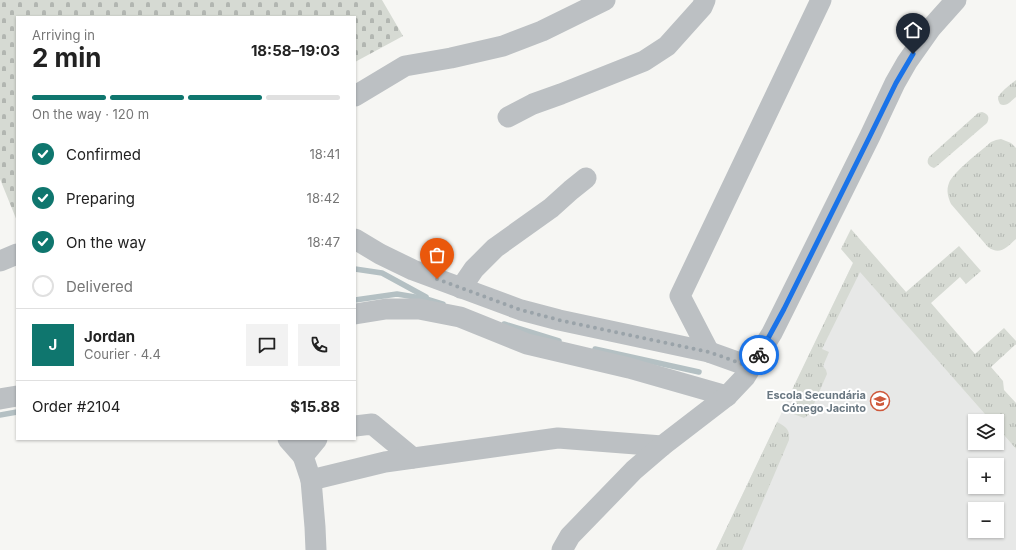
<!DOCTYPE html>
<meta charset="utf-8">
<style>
:root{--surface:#fff;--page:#f2f2f2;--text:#222;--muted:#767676;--line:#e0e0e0;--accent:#0f766e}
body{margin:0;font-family:Inter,sans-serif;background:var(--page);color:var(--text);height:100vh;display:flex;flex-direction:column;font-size:15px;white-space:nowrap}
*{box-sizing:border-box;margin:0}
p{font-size:13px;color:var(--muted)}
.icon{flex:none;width:22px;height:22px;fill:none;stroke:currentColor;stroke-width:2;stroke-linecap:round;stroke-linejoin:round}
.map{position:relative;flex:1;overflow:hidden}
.sheet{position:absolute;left:16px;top:16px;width:340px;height:424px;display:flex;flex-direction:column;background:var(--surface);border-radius:0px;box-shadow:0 1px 3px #0004}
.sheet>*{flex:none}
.buttons{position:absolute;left:968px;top:414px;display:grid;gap:8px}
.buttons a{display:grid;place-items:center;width:36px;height:36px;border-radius:0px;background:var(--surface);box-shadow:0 1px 3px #0004;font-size:20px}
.pin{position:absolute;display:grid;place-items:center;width:34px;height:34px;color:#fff;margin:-41px -17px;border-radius:50% 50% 50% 0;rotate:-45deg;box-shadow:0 0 4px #0007}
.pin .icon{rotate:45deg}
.courier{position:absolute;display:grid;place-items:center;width:40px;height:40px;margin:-20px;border:3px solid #1a73e8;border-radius:50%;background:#fff;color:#222;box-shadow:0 1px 5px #0007}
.summary em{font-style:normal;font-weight:700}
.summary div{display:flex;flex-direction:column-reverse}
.summary{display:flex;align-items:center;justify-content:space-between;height:68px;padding:0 16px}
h1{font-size:26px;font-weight:700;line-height:30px}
.bar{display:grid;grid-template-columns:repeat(4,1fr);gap:6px 4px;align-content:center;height:48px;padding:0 16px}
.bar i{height:5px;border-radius:3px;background:var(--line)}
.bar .active{background:var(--accent)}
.bar p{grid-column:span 4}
.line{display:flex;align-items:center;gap:10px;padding:0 16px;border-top:1px solid var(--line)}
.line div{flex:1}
.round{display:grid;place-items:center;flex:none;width:42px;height:42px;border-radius:0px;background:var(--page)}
ol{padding:0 16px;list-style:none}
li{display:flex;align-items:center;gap:12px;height:44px}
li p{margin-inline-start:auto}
li .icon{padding:4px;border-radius:50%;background:var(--accent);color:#fff;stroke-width:4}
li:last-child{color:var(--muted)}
li i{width:22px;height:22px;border:2px solid var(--line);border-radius:50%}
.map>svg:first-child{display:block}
.built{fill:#e7e8e7;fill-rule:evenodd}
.grass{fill:url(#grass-tufts)}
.cemetery{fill:url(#cemetery-stones)}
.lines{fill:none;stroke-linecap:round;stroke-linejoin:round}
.stream{stroke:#b4c0c3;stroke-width:5.5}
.street{stroke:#bcc0c3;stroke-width:21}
.done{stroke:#9aa3a9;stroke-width:4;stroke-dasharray:0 7.2}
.route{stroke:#1a73e8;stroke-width:5}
.labels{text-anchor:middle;stroke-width:4;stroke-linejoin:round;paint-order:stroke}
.poi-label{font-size:11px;font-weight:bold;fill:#697781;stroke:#fff;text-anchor:end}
</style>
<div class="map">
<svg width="1016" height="550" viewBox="0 0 1016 550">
<defs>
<pattern id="grass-tufts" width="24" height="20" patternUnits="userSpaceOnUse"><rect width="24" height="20" fill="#d6dad3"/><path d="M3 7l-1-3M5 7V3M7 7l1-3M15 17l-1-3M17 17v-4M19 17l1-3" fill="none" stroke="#b2b6b1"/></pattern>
<pattern id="cemetery-stones" width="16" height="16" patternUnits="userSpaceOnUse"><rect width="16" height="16" fill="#d6dad3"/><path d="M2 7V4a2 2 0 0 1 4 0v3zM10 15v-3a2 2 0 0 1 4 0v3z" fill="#b2b6b1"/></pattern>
</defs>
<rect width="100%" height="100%" fill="#f6f6f3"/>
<path class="built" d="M853,263l138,158h-16v22h22v-16l19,22v101h-300zM975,465h22v22h-22zM975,509h22v22h-22z"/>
<g class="grass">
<path d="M1016,80v17c-4,3 -10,11 -16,7 -1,-2 -2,-4 -2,-6 1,-5 14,-15 18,-18z"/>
<path d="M982,112c6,2 8,5 5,11l-50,43 -3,2c-6,-2 -8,-6 -5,-11l49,-44z"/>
<path d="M1001,139l10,4 5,5v91c-9,8 -16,17 -28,8l-37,-43c-3,-7 -5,-14 -2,-21 4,-11 32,-32 42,-41l5,-2z"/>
<path d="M851,229l55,63 53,-46 22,25 -15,13 -6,-7 -29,26 44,51 29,-26 12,13v3l-25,23 12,14 1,9 12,13v46l-19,-22v-6h-6l-131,-149 -38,77 7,3 -6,14 3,4 1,4 -17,39 -3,3 -3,2 -13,-5 7,-15 -8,-4 63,-131 -12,-14z"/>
<path d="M777,422c9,5 13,7 12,18l-47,110h-26z"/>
</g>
<path class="cemetery" d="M0,0h382l21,36 -48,26v-45h-338v204l-17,-42z"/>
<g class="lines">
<g class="stream">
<path d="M355,269l27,4 44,24"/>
<path d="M355,300l42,-6 30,5 16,5"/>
<path d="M504,324l55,17"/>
<path d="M595,349l104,23"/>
<path d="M0,415l17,-3"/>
</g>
<g class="street">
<path d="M355,96l50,-30 46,-8 52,-12 39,-15 63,-31"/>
<path d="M508,117l25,-13 28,-10 83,-33 23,-15 35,-39 3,-7"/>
<path d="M355,239l25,15 33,16 108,40 38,10 150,32 42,15 21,-34 12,-24 86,-173 25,-53 12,-21 24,-34 25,-28"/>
<path d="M0,261l17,-7"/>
<path d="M461,288l13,-19 21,-21 56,-40 20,-18 15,-12"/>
<path d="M355,314l31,-5h33l41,8 67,27 102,24 98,28"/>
<path d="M709,352l-29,-56 141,-296"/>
<path d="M0,399l17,-3"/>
<path d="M355,426l17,-2 41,34"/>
<path d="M288,439l15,17"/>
<path d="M317,439l-14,17 8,24 74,-18 173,-24 104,8"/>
<path d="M311,480l4,47 1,23"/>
<path d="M562,550l8,-14 64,-66 28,-24 65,-50 18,-19 6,-10"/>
</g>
</g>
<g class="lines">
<path class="done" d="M437,279l84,31 38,10 150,32 42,15 8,-12"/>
<path class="route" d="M759,355l25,-46 86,-173 26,-53 17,-29"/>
</g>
<defs>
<symbol id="school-ring" viewBox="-11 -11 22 22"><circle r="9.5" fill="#fff" stroke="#ce583b" stroke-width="1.5"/><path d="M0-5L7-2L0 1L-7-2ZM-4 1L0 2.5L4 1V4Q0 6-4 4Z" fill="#ce583b"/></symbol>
</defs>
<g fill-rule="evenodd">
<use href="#school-ring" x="869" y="390" width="22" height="22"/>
</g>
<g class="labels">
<g class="poi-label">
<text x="866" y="399">Escola Secundária<tspan x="866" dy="13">Cónego Jacinto</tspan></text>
</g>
</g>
</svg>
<div class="buttons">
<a><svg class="icon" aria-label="layers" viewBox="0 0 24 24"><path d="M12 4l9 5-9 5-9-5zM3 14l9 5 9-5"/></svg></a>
<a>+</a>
<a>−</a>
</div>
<div class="pin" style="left:437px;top:279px;background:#ea580c"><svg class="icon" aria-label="bag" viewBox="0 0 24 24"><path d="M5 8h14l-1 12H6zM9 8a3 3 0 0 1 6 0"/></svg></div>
<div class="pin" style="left:913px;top:54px;background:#1f2937"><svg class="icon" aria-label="home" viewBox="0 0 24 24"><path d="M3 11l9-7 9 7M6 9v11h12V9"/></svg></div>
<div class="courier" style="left:759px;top:355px"><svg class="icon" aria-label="bike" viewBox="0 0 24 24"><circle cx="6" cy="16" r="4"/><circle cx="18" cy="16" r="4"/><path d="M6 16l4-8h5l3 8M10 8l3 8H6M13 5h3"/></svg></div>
<section class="sheet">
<div class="summary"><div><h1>2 min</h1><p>Arriving in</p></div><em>18:58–19:03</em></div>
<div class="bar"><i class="active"></i><i class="active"></i><i class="active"></i><i></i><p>On the way · 120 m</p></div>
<ol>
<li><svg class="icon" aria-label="check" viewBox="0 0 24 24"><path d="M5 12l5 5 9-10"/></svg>Confirmed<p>18:41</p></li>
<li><svg class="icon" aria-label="check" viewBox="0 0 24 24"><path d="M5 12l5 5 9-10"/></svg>Preparing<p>18:42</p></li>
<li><svg class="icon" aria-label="check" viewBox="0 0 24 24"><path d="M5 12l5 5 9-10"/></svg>On the way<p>18:47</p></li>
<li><i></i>Delivered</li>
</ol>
<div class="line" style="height:72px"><b class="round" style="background:var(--accent);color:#fff">J</b><div><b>Jordan</b><p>Courier · 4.4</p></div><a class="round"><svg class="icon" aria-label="chat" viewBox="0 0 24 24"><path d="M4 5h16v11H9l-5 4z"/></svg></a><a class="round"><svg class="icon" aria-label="phone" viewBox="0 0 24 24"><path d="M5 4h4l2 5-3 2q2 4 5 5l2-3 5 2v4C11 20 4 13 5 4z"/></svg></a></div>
<div class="line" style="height:52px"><div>Order #2104</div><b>$15.88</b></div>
</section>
</div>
